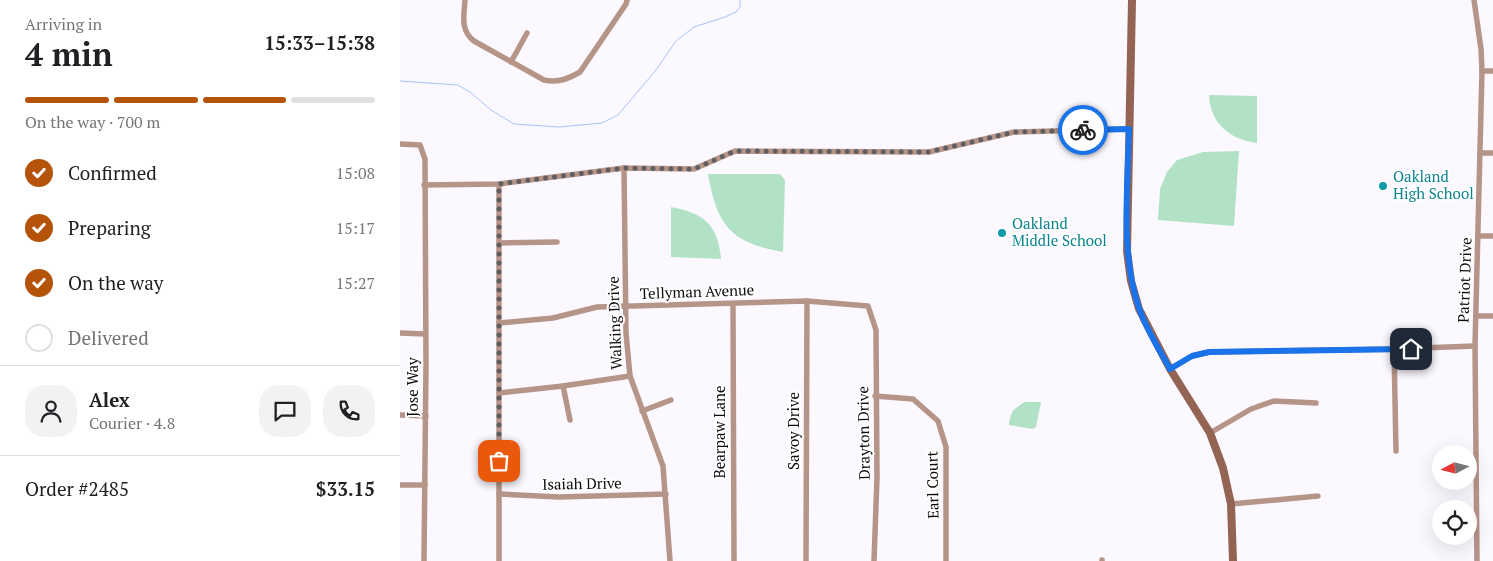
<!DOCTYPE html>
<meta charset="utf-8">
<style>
:root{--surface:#fff;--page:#f2f2f2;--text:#202124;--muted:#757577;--line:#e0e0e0;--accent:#b45309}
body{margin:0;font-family:"PT Serif",serif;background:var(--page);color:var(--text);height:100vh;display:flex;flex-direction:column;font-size:19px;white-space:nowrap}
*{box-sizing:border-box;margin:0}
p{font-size:16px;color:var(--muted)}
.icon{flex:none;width:28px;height:28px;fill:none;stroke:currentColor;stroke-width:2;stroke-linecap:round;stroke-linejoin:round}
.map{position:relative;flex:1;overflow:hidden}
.drawer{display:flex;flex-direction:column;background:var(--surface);width:400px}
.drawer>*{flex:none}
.needle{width:32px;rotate:263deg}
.tools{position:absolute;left:1032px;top:445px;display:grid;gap:10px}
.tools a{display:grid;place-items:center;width:45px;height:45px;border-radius:50%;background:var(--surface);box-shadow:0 5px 20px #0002;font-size:25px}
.pin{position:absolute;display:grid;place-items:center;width:42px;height:42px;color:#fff;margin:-21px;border-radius:10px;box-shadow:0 2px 8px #0006}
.courier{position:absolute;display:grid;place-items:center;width:50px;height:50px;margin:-25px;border:4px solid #1a73e8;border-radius:50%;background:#fff;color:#222;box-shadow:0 1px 6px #0007}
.overview em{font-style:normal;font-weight:800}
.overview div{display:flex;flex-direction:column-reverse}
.overview{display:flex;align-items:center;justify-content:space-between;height:85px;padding:0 25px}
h1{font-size:32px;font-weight:800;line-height:38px}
.bar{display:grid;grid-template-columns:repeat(4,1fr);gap:8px 5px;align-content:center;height:60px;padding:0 25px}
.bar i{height:6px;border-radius:4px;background:var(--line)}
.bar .active{background:var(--accent)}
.bar p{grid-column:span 4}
.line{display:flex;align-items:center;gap:12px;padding:0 25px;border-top:1px solid var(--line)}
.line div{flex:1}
.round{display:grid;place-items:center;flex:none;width:52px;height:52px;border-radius:20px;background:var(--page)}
ol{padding:0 25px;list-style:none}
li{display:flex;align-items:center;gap:15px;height:55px}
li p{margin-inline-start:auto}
li .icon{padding:5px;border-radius:50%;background:var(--accent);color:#fff;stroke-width:4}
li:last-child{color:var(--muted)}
li i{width:28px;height:28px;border:2px solid var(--line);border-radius:50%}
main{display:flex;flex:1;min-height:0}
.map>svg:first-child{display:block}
.green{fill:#b2e2c5}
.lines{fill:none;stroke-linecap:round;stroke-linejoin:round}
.stream{stroke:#a8c4f7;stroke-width:1}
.minor{stroke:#b69589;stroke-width:5.5}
.secondary{stroke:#936454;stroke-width:8}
.done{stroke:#615e62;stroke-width:5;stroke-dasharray:0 9}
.route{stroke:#1a73e8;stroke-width:6}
.culture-dot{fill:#0f9aa8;stroke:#fff;stroke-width:2}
.labels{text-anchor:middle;stroke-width:4;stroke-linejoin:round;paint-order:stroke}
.culture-label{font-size:15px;fill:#0d838f;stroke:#fff;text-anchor:start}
.street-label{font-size:15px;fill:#0d0b0e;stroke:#fff}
</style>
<main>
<section class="drawer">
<div class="overview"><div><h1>4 min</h1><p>Arriving in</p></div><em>15:33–15:38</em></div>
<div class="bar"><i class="active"></i><i class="active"></i><i class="active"></i><i></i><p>On the way · 700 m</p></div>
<ol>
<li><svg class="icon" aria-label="check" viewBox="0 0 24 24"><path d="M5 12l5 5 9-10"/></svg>Confirmed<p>15:08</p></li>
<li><svg class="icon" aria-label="check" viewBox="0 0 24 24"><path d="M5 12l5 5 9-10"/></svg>Preparing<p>15:17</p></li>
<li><svg class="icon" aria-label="check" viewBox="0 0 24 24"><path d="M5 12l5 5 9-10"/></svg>On the way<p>15:27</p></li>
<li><i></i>Delivered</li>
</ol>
<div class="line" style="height:90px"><a class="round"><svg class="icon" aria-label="person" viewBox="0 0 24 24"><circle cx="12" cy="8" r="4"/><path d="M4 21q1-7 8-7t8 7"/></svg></a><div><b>Alex</b><p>Courier · 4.8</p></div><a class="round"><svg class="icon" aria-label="chat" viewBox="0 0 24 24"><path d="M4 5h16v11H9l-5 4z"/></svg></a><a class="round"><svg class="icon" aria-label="phone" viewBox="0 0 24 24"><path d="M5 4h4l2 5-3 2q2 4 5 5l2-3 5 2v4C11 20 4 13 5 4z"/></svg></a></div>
<div class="line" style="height:65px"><div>Order #2485</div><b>$33.15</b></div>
</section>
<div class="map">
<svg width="1093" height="561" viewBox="0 0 1093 561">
<rect width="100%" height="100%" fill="#fcf8ff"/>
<g class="green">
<path d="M809,95l48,1v47c-26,-3 -47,-19 -48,-48z"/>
<path d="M839,151l-5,75 -76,-6 2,-31 7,-17 10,-12 26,-8z"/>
<path d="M308,174h72l5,6 -2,72c-53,-9 -66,-27 -75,-78z"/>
<path d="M271,207c33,6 47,18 50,52l-50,-2z"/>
<path d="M625,402h16l-5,25 -4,2 -23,-4c1,-13 5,-17 16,-23z"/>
</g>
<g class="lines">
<path class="stream" d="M0,81l58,4 12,7 21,18 23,14 45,3 43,-4 16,-8 38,-45 20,-29 18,-14 31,-10 11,-5 4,-5v-7"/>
<g class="minor">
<path d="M65,0c-1,16 -5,30 9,41l70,39c14,3 24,-1 36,-8l46,-68 1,-4"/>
<path d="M1074,0l7,49 1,22 -7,275 2,215"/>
<path d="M111,62l16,-29"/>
<path d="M1082,71h11"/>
<path d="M0,144l20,1 5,14 1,205 -2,197"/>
<path d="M1080,153h13"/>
<path d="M224,168l2,165 4,43 33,90 7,95"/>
<path d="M24,185l75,-1 125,-16 70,1 41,-18 194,1 85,-20 115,-3"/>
<path d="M1079,236h14"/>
<path d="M99,243l58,-1"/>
<path d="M333,304l1,257"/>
<path d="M1077,316h16"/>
<path d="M99,323l54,-5 44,-11 210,-6 61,5 8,24 1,148 -3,83"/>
<path d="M0,333l25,1"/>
<path d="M994,349l2,102"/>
<path d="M770,369l22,-13 17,-4 185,-3 81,-3"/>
<path d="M163,386l7,34"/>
<path d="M99,393l64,-7 67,-10"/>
<path d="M475,396l38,3 25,22 8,26v114"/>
<path d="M242,411l29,-11"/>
<path d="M0,415l26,1"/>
<path d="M810,433l41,-24 23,-8 42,2"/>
<path d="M0,485h25"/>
<path d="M99,494l60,3 107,-3"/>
<path d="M831,504l87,-8"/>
<path d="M99,561v-377"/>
<path d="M406,561l1,-260"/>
<path d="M702,561v-1"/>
</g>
<path class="secondary" d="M732,0l-5,251 4,30 8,28 31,60 40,64 13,35 8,36 2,57"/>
</g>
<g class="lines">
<path class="done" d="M99,461v-277l125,-16 70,1 41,-18 194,1 85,-20 69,-2"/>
<path class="route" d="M683,130l46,-1c-1,58 -9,124 10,179 7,21 20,41 31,61l22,-13 17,-4 202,-3"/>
</g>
<g class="culture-dot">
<circle cx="983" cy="186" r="5"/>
<circle cx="602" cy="233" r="5"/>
</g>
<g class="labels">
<g class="culture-label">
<text x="993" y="182">Oakland<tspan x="993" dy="17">High School</tspan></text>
<text x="612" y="229">Oakland<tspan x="612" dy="17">Middle School</tspan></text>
</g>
<g class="street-label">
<text transform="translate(1065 280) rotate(-88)" y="5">Patriot Drive</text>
<text transform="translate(297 292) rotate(-2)" y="5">Tellyman Avenue</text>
<text transform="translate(215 323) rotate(-92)" y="5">Walking Drive</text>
<text transform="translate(13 387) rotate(-90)" y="5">Jose Way</text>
<text transform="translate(394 431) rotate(-90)" y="5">Savoy Drive</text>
<text transform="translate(320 432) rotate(-90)" y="5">Bearpaw Lane</text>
<text transform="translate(464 433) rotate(-91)" y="5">Drayton Drive</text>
<text transform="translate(182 484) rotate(-1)" y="5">Isaiah Drive</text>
<text transform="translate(533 485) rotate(-91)" y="5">Earl Court</text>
</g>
</g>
</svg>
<div class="tools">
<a><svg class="needle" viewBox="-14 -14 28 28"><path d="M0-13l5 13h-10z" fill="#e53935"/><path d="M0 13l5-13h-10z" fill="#757577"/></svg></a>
<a><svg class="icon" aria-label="locate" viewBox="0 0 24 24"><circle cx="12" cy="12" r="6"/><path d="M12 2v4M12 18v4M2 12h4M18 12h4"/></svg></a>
</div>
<div class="pin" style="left:99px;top:461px;background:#ea580c"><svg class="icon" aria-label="bag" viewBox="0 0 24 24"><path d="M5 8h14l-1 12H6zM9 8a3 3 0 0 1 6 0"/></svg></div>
<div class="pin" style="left:1011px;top:349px;background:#1f2937"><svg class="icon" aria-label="home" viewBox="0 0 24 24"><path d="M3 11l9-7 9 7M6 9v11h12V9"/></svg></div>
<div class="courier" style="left:683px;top:130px"><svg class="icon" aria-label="bike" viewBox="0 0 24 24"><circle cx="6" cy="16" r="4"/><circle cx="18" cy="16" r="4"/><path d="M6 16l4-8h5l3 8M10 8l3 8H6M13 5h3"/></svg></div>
</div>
</main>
